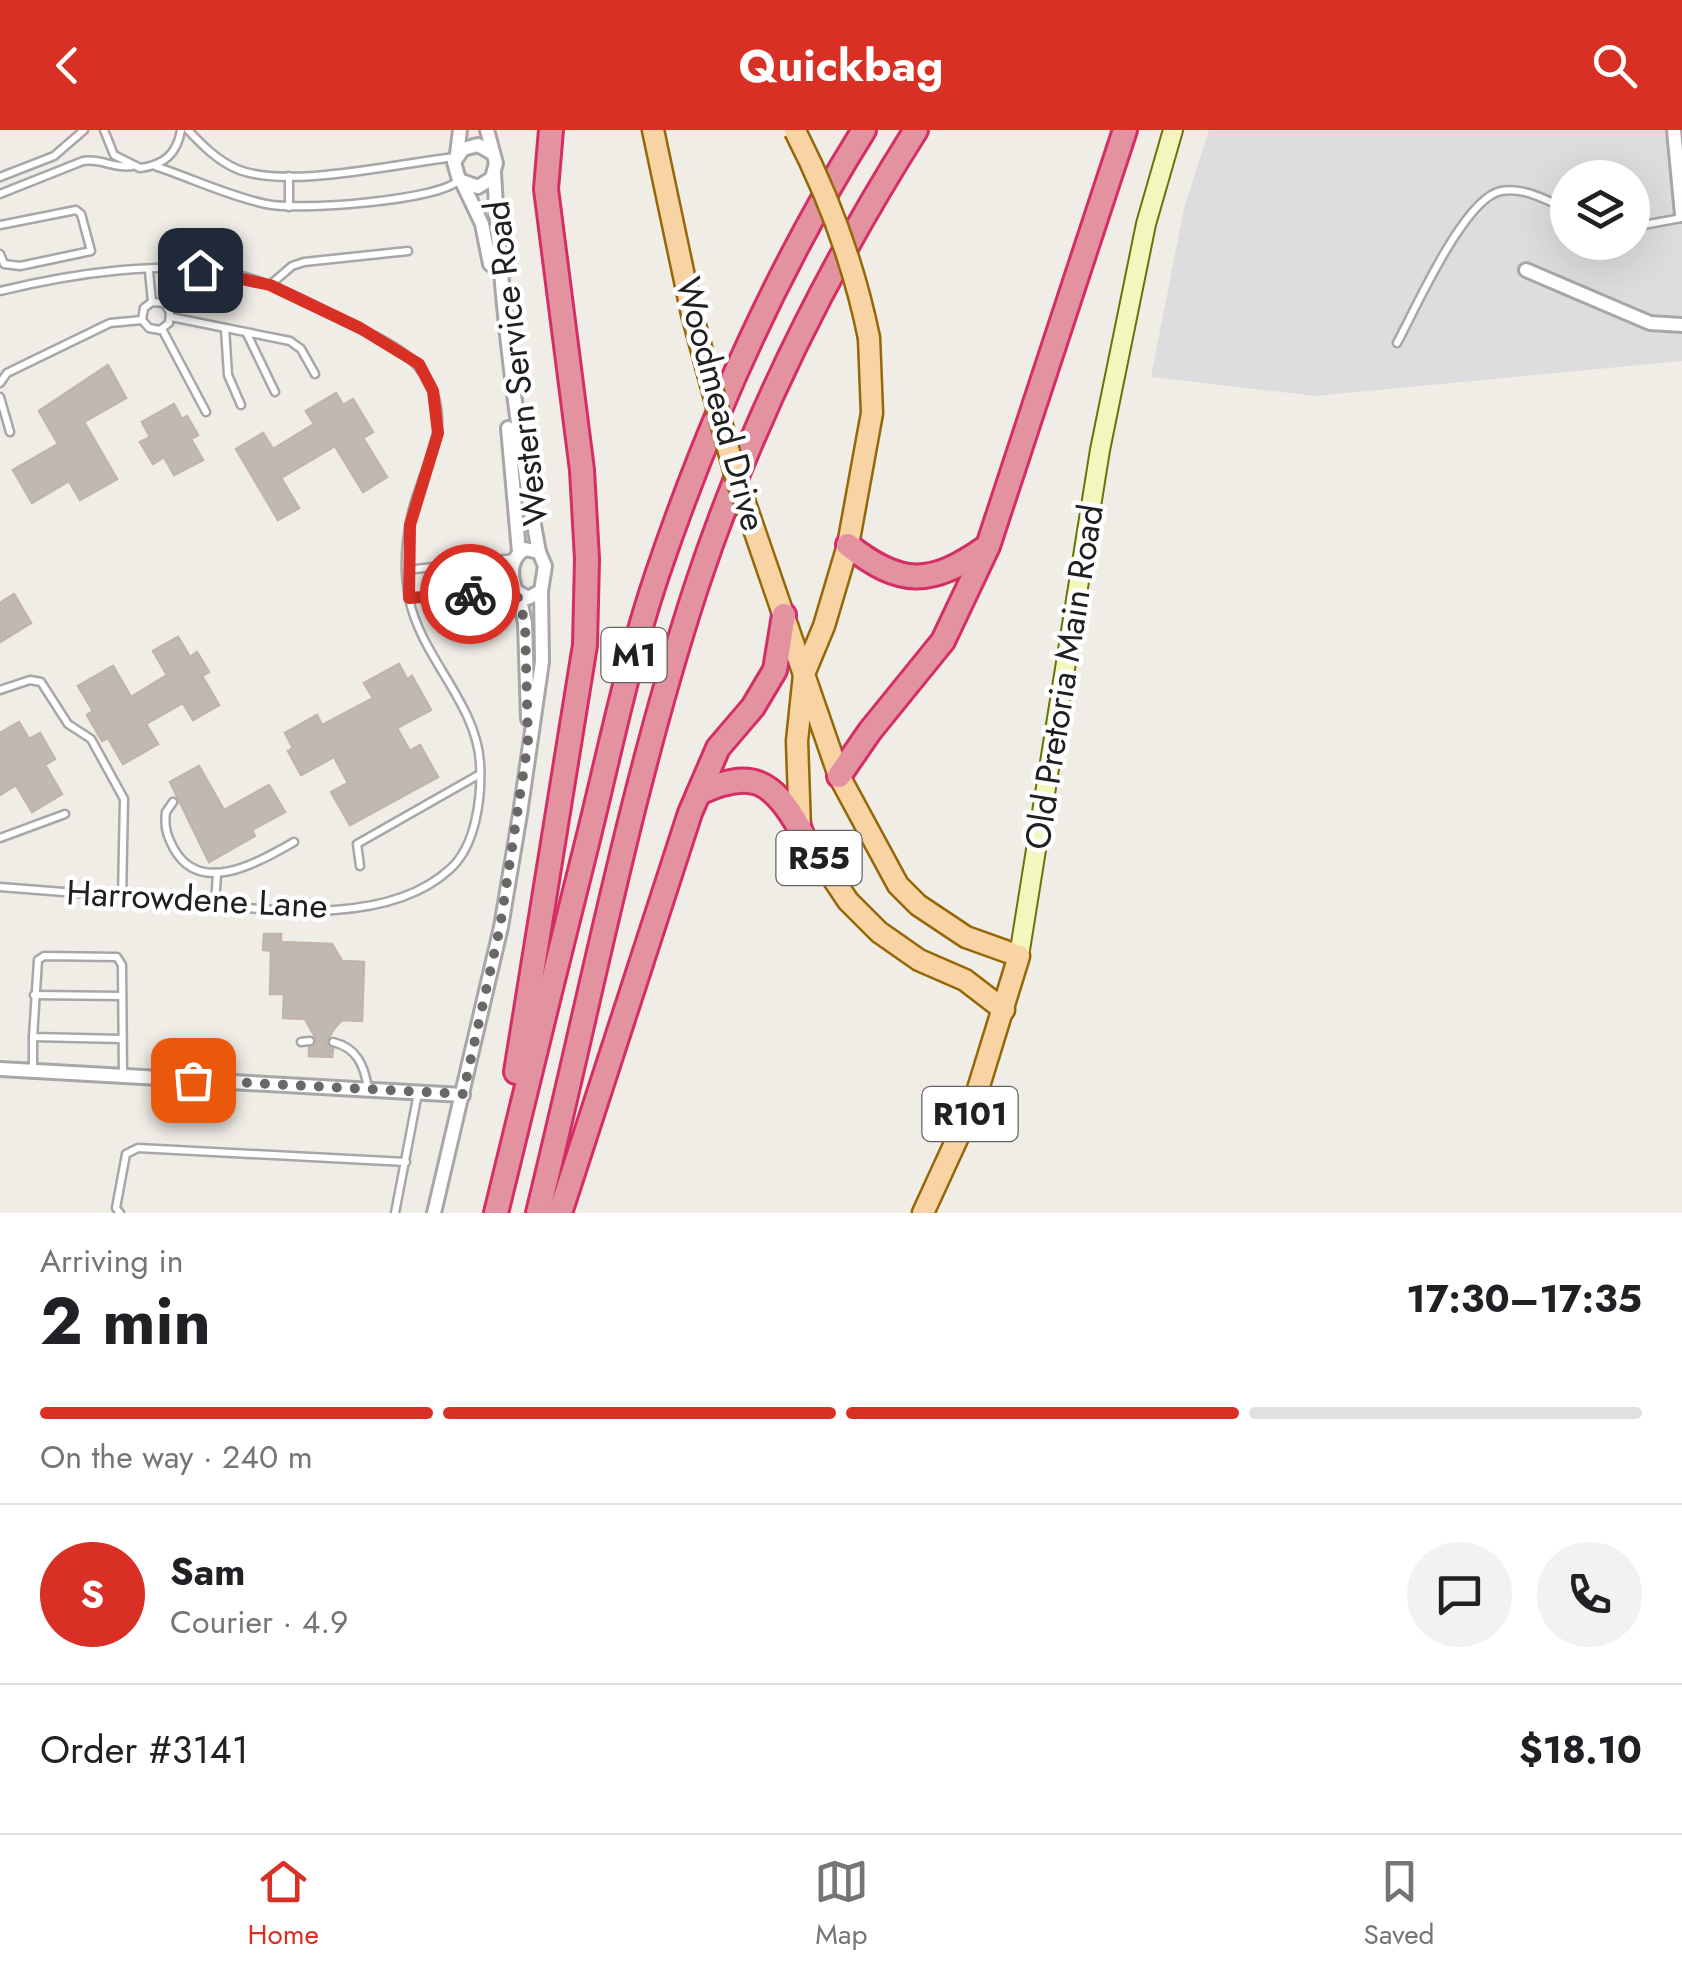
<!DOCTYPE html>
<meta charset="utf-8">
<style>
:root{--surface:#fff;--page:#f2f2f2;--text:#202124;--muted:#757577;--line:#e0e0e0;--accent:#d93025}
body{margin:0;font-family:Jost,sans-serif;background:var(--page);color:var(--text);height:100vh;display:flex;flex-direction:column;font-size:38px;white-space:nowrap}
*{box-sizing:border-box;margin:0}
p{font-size:32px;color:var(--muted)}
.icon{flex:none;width:55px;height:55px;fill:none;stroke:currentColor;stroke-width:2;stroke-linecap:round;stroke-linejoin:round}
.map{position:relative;height:1083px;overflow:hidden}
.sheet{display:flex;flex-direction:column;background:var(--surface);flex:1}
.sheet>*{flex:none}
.buttons{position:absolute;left:1550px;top:30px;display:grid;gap:20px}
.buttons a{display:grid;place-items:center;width:100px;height:100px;border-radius:50%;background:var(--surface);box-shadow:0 10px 40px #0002;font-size:50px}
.pin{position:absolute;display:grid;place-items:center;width:85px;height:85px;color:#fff;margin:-42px;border-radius:20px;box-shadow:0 5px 15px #0006}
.courier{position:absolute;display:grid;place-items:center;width:100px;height:100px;margin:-50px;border:8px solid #d93025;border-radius:50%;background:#fff;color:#222;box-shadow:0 2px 12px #0007}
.summary em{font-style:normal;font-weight:700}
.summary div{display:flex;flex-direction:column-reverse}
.summary{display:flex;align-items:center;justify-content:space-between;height:170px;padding:0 40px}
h1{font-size:65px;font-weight:700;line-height:75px}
.bar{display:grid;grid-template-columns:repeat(4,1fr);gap:15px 10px;align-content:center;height:120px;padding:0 40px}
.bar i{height:12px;border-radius:8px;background:var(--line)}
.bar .selected{background:var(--accent)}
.bar p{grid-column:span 4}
.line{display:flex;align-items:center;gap:25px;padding:0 40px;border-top:2px solid var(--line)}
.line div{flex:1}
.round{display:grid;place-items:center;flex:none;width:105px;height:105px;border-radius:52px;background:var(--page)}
header{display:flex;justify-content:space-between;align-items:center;height:130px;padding:0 40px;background:var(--accent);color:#fff;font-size:45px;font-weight:700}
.menu{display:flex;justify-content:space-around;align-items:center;height:140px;border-top:2px solid var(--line);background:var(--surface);font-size:28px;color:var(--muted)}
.menu a{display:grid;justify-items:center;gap:5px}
.menu .selected{color:var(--accent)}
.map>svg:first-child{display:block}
.residential{fill:#dedddd;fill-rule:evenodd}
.building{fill:#c0b9b3;stroke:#c1b4a9;stroke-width:2.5}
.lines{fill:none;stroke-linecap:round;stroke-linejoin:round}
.lane-casing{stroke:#a7a7a7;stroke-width:11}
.street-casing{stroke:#a7a7a7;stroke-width:18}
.secondary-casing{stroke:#67740a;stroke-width:22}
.primary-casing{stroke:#956707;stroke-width:25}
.highway-casing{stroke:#d42e65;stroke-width:28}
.lane{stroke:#fff;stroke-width:6}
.street{stroke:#fff;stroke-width:12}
.secondary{stroke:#f3f7be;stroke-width:18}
.primary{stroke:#f8d4a4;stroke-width:20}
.highway{stroke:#e392a0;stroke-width:22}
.primary-bridge-casing{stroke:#956707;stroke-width:25;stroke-linecap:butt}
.primary-bridge{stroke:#f8d4a4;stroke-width:20}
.done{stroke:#696866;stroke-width:10;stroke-dasharray:0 18}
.route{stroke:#d93025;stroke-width:12}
.labels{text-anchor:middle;stroke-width:9;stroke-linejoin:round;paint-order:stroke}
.shield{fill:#fff;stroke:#636363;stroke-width:2.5}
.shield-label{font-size:32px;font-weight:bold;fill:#202020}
.street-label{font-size:35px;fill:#202020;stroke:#fff}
</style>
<header><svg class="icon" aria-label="back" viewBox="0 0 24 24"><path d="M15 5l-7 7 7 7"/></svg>Quickbag<svg class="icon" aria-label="search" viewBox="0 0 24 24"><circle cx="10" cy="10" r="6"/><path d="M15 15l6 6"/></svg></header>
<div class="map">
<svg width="1682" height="1083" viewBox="0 0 1682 1083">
<rect width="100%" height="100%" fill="#f0ede7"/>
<path class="residential" d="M1209,0h473v231l-367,35 -164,-19 33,-169zM1568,48h64v64h-64z"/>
<g class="building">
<path d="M108,235l18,33 -42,24 33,57 -37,21 -11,-19 -37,22 -19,-33 45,-26 -19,-33z"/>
<path d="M336,263l7,12 10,-6 20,33 -10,6 24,39 -24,15 -28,-46 -54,32 18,30 -21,12 -42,-71 27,-16 10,16 41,-25 -8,-13z"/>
<path d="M174,274l8,15 5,-3 11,19 -7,4 12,21 -29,15 -10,-18 -11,7 -13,-22 10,-5 -8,-15z"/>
<path d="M14,464l17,29 -31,19v-39z"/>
<path d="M178,507l12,20 7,-5 12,20 -7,4 17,29 -26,15 -10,-17 -37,21 12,20 -35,20 -15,-26 -6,3 -15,-26 6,-4 -15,-25 35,-20 18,31 36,-22 -14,-24z"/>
<path d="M399,534l8,15 5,-3 19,34 -34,18 13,23 10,-6 18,32 -88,48 -19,-33 17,-9 -14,-26 -33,18 -13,-24 5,-3 -8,-15 32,-18 5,10 51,-27 -9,-15z"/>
<path d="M19,592l10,17 11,-6 15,26 -10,6 17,29 -30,18 -16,-27 -16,10v-62z"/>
<path d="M199,636l25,44 45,-25 16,27 -33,18 3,6 -46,26 -39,-80z"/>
<path d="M264,804h17v8l51,2 10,17 22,1 -2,59 -20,-1 -8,9 -8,13 7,7 -1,8 -23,-1v-8l8,-7 -12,-22 -22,-1 1,-24h-14l1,-43 -8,-1z"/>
</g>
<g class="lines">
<defs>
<g id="lane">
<path d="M104,0l10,25 26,13c24,-3 37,-14 41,-38"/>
<path d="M188,0c14,15 30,31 49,39 50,21 162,-6 218,-12"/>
<path d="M155,36c36,12 73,30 111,38 32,7 168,-3 192,-23"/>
<path d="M0,47l54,-21 30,-26"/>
<path d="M0,64l83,-33c18,-3 32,8 49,5"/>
<path d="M289,77v-31"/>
<path d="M0,95l76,-15 5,4 10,37 -71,15 -16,-2 -4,-10"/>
<path d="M1632,97l50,-9"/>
<path d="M149,141l3,31"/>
<path d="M270,155l22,-19 12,-4 104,-11"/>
<path d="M0,161c70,-17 169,-33 239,-16 41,11 80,33 117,52 38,18 74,35 81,80 5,30 -8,54 -17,80 -13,33 -18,76 -11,111 12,60 67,104 71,165 2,34 -4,83 -30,106 -68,63 -201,38 -285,31 -55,-4 -110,-9 -165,-13"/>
<path d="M171,187l119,24 11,8 14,25"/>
<path d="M225,198l3,47 13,30"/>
<path d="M162,199l44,83"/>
<path d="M247,204l28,58"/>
<path d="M1397,213c18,-33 67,-145 104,-152 23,-4 46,9 67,19"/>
<path d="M0,253l7,-10 103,-50 32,-3 7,8 11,2 9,-7 1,-11 -6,-9 -12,-1 -8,6 -2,12"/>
<path d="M0,267l10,35"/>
<path d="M406,440l108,-12"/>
<path d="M409,468l105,-7"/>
<path d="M0,560l30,-10 11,2 27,42 23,15 33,60 -2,98"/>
<path d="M173,672l-7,10c-2,15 1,24 8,37 27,48 86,12 120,-7"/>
<path d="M0,708l65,-24"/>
<path d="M360,736l-3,-22 123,-70"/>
<path d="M215,774l2,-30"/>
<path d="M34,865l88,1"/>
<path d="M33,907v34"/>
<path d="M122,909l-89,-2 5,-77 6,-4 73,1 5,8 1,111"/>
<path d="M301,912l9,-1"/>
<path d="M333,912c24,6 31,23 35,46"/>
<path d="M120,1083l-4,-5 10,-54 12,-6 268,14"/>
<path d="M395,1083l23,-120"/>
</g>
<g id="street">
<path d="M487,0l9,33 -4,15 -14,9 -19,-7 -5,-18 9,-13 15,-4 14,8"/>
<path d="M1674,0l8,85"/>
<path d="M457,24l3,-24"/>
<path d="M494,43c7,128 21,253 45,379"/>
<path d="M462,52l20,42 8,40"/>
<path d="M1526,140l124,53 32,2"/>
<path d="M508,298l11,124"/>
<path d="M525,419l14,3 6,14 -4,25 -13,7 -12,-7c-6,-16 -6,-33 9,-42z"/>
<path d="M519,465l6,28 3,96"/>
<path d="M0,939l463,26"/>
<path d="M434,1083l67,-286 19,-113 22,-152 -1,-71"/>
</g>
<path id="secondary" d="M1019,826l81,-506 46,-226 27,-94"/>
<g id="primary">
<path d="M653,0l39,184"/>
<path d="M869,208l3,75 -24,132 -24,81 -20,48 -7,67 3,88 48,72 31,31 40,28 46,20 39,30"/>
<path d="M769,443l70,203 59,109 20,20 48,32 53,19 -45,146 -51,111"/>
</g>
<g id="highway">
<path d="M848,415c53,42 83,41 137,3"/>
<path d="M839,646l31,-45 73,-90 45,-95 137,-416"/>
<path d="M699,663c52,-24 73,-14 101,36"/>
<path d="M516,942l69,-427 2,-86 -5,-89 -36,-281 5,-59"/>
<path d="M496,1083c31,-127 62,-255 94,-382 21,-86 39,-173 67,-256 53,-156 120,-306 207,-445"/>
<path d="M538,1083c51,-207 92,-423 158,-625 53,-160 130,-316 220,-458"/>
<path d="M560,1083l130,-400 28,-65 35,-41 22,-37 9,-55"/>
</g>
</defs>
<use href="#lane" class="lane-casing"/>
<use href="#street" class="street-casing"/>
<use href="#secondary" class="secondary-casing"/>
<use href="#primary" class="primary-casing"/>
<use href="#highway" class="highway-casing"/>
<use href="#lane" class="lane"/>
<use href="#street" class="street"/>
<use href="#secondary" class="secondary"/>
<use href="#primary" class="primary"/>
<use href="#highway" class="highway"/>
<defs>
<g id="primary-bridge">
<path d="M795,1c35,68 59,133 74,207"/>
<path d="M692,184l43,160 34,99"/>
</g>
</defs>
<use href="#primary-bridge" class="primary-bridge-casing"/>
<use href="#primary-bridge" class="primary-bridge"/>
</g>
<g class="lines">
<path class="done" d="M193,950l270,14 37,-167 28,-185 -3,-119 -9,-32 -46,3"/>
<path class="route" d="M200,140l70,15 90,43 59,36 14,27 5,42 -28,92 -1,73 61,-4"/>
</g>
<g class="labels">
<g class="shield">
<rect x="601.5" y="498" width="65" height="54" rx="8"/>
<rect x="776.5" y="701" width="85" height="54" rx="8"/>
<rect x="922.5" y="957" width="95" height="54" rx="8"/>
</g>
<g class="shield-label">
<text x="634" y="536">M1</text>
<text x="819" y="739">R55</text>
<text x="970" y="995">R101</text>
</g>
<g class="street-label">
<text transform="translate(516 233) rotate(-97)" y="12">Western Service Road</text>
<text transform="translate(721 274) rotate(75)" y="12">Woodmead Drive</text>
<text transform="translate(1064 547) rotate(-81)" y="12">Old Pretoria Main Road</text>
<text transform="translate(197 769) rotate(3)" y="12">Harrowdene Lane</text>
</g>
</g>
</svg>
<div class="buttons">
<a><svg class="icon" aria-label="layers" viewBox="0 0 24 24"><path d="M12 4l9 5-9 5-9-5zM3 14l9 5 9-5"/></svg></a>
</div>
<div class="pin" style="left:193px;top:950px;background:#ea580c"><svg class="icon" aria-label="bag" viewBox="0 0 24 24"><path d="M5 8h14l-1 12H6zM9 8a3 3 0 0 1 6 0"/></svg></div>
<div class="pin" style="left:200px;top:140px;background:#1f2937"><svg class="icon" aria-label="home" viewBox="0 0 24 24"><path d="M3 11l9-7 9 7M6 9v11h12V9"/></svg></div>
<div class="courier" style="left:470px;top:464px"><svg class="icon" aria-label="bike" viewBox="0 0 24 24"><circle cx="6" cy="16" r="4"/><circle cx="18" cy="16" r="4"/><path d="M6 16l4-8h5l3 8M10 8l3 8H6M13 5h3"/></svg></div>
</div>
<section class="sheet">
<div class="summary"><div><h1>2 min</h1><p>Arriving in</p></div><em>17:30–17:35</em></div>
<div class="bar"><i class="selected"></i><i class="selected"></i><i class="selected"></i><i></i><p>On the way · 240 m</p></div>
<div class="line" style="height:180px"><b class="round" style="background:var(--accent);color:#fff">S</b><div><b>Sam</b><p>Courier · 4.9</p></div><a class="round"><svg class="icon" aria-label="chat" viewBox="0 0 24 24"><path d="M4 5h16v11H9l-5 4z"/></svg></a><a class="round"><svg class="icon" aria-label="phone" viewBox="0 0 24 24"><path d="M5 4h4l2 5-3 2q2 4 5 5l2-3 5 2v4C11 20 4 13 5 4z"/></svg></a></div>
<div class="line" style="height:130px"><div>Order #3141</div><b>$18.10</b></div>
</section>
<nav class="menu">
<a class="selected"><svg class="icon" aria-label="home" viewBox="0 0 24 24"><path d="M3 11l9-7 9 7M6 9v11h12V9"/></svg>Home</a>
<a><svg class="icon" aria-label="map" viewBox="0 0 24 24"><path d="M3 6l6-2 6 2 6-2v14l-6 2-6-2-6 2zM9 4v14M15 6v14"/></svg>Map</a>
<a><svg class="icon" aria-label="saved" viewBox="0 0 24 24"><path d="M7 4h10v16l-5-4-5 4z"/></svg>Saved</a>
</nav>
